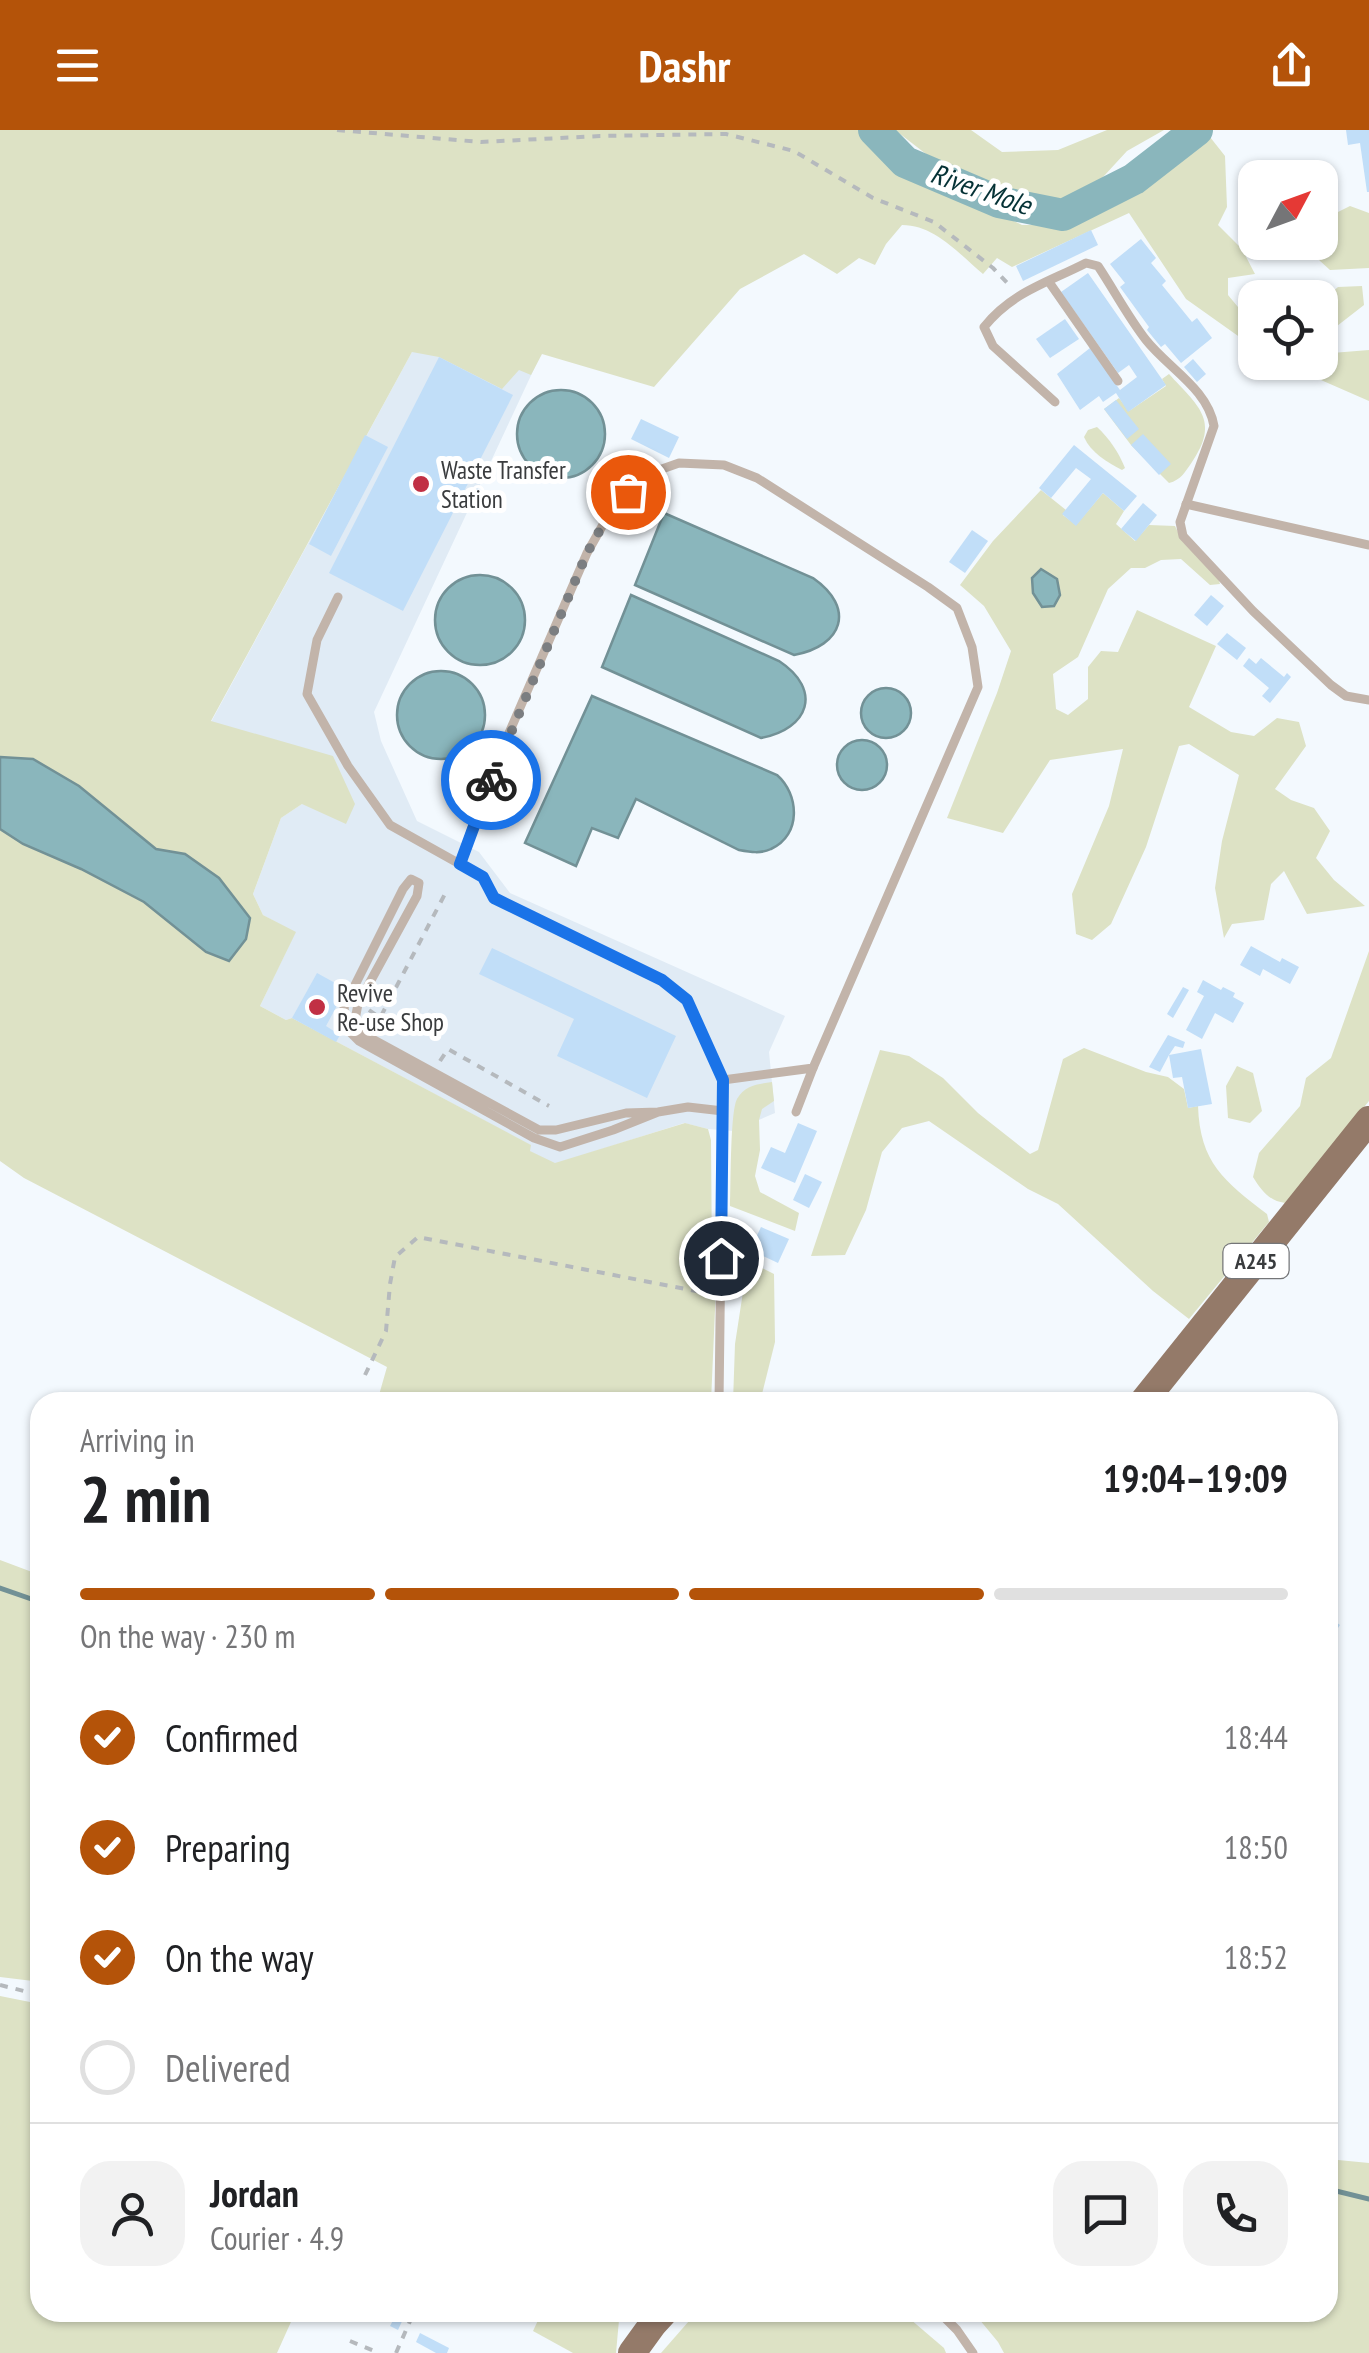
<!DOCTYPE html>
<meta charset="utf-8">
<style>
:root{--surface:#fff;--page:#f2f2f2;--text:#202124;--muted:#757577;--line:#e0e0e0;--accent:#b45309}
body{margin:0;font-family:"PT Sans Narrow",sans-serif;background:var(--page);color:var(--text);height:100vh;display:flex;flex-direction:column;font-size:38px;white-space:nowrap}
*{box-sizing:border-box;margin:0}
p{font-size:32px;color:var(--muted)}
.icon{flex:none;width:55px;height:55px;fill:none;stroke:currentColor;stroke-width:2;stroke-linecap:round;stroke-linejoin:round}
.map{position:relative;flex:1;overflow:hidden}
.sheet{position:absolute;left:30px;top:1262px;width:1308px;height:930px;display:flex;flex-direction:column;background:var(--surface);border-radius:30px;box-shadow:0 2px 8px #0004}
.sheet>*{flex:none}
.needle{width:65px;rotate:49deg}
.controls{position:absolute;left:1238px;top:30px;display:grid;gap:20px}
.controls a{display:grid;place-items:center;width:100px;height:100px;border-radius:20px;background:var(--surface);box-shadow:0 2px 8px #0004;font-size:50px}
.pin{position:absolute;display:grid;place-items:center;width:85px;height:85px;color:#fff;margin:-42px;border:5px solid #fff;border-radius:50%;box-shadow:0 2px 10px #0007}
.courier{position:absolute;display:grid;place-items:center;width:100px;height:100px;margin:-50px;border:8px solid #1a73e8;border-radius:50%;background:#fff;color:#222;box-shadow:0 2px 12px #0007}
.head em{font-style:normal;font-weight:800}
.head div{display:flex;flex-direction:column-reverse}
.head{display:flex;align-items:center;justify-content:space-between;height:170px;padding:0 50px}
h1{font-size:65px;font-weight:800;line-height:75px}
.bar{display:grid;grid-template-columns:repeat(4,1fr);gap:15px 10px;align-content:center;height:120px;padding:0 50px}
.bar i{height:12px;border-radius:8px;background:var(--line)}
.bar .active{background:var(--accent)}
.bar p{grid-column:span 4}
.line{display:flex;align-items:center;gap:25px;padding:0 50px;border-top:2px solid var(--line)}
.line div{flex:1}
.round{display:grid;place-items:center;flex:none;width:105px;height:105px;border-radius:30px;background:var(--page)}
ol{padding:0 50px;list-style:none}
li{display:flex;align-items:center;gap:30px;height:110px}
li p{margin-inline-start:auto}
li .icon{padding:10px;border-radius:50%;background:var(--accent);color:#fff;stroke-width:4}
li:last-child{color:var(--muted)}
li i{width:55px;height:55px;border:5px solid var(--line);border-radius:50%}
header{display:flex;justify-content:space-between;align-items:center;height:130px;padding:0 50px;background:var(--accent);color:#fff;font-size:45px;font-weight:800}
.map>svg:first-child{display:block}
.built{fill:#e0ebf5}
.green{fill:#dde2c5}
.water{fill:#8ab6bc;stroke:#729196;stroke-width:2.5}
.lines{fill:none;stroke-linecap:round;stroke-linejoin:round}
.stream{stroke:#729196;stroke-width:5}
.river{stroke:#8ab6bc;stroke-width:32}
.building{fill:#c1def8}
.path{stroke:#b5b9bd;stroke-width:4;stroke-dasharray:8 8;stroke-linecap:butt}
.service{stroke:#c2b4aa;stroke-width:9}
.primary{stroke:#947a69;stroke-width:28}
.done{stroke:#7b7e81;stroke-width:10;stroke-dasharray:0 18}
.route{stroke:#1a73e8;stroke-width:12}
.poi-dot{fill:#c13044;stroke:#fff;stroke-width:4}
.labels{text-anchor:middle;stroke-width:10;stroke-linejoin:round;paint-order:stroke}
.shield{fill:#fff;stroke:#757678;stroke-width:2.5}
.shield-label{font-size:22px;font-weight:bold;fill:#3a3c3e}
.poi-label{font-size:25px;fill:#3a3c3e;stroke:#fff;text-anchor:start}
.water-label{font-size:28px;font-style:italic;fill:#053236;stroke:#fff}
</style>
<header><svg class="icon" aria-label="menu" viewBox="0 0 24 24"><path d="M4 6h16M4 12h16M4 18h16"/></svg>Dashr<svg class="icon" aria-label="share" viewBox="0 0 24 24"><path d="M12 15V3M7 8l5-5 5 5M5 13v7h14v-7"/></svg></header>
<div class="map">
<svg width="1369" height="2223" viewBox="0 0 1369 2223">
<rect width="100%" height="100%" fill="#f3f9fe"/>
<path class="built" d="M425,198l116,26 -167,358 7,29 36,80 62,31 31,41 275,123 -16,36 6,61 -42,18 -25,-2 -24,-6 -129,41 -26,-13 1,-6 -238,-127 -6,2 -26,-14 35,-73 -32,-18 -10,-21 28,-76 21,-14 -91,-82z"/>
<g class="green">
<path d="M0,0h861l34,34 127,61h27l69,-31 92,-57 15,19 2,51 -9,18 24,24 13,25 -27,4v17l10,12 17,2v39l-69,-49 -57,-86 -117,54 -15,-9 -14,16c-24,-20 -48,-49 -81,-49l-16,19 -11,21 -16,-7 -22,16 -33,-20 -64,35 -86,98 -112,-33 -11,21 -12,-5 -17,19 -63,-32 -27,-5 -201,369 122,35 22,48 -9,20 -44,-20 -21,14 -28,76 10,21 33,17 -36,74 26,14 6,-2 239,127 -1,6 25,12 130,-40 23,6 3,11 1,124 4,23 -5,115h-334l10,-35 -363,-189 -24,-17z"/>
<path d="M895,0h76l31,22 56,-2 49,-20h57l-37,21 -35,38 -33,11 -51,-10 -69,-26z"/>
<path d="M1350,76l19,7v55l-39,2 -23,-21 1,-6 12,-1v-21z"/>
<path d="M1362,156l2,19 -27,21 -5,27 37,-3v51l-87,-38 38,-1 2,-61 16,-14z"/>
<path d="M1169,244c28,31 52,46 23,88 -7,10 -11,18 -23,21l-38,-38 -27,-36 15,-11 10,13 37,-25 -4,-7z"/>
<path d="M1097,297c12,11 22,26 28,41l-3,2c-15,-8 -31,-17 -38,-33l4,-7z"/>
<path d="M1041,360l25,20 -3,5 13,10 27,-32 21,18 -8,13 19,17 14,-16 26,1 8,16 35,36 2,6 -10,1 -29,-26 -20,1 -16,8h-14l-23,21 -30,68 -25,17 3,35 12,6 20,-16v-32l13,-16 17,1 19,-42 79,36 -27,61 42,25 23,4 23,-18 22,4 7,24 -31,43 16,11 23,8 16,23 -14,27 18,22 31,26 -58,8 -23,-43 -13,13 -7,36 -32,4 -8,14 -9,-50 7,-47 17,-66 -50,-31 -10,2 -33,101 -35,77 -19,16 -16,-6 -4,-40 37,-88 14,-57 -73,11 -47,73 -56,-15 50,-125 14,-42 -27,-45 -24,-21 33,-44z"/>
<path d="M1369,821v150l-84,102c-16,-2 -24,-13 -32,-26l6,-24 41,-47 6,-28 25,-20z"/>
<path d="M1084,918l62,24 22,5 16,12 4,19 10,-2c2,57 26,75 69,108l2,8 -80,97 -36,-28 -95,-87 -30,-15 -99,-68 -27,7 -20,24 -16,58 -21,45 -34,1 69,-206 29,6 34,22 35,35 52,41 8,-4 25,-91z"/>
<path d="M1237,936l16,7 9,38 -12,12 -22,-5 -2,-32z"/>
<path d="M772,952l2,19 -12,8 -3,11 1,30 -5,26 5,16 39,21 -4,18 -65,-25c1,-20 0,-94 7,-107 8,-14 21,-15 35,-17z"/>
<path d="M748,1131l26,13 1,68 -15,60h-27l2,-58 8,-52 -7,-30z"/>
<path d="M0,1430l40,15v410l-7,-4 -33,-4z"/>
<path d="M0,1866l30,6 10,5v305l255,1 -18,40h-277z"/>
<path d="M1328,2029l41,4v190h-365l-6,-11 -24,-29 354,-1z"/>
<path d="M542,2182l64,1 13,7 -3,33h-43l-40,-22z"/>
<path d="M696,2183h207l41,35 2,5h-285z"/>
</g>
<g class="water">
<circle cx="561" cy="304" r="44"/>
<path d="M664,383l149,65c43,30 30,68 -19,77l-159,-70z"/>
<path d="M1041,439l16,10 3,16 -6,11 -12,1 -9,-14 -1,-15z"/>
<circle cx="480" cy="490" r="45"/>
<path d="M631,465l148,66c44,29 30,68 -18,77l-159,-71z"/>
<circle cx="441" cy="585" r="44"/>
<circle cx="886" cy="583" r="25"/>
<path d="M592,566l185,79c22,19 25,60 -6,74 -10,5 -21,3 -32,1l-103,-51 -18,39 -26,-10 -16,38 -51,-23z"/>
<circle cx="862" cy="635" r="25"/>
<path d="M0,627l33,2 46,27 77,63 29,5 34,24 31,40 -4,21 -17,22 -23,-9 -62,-50 -63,-33 -58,-25 -23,-15z"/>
</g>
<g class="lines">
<g class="stream">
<path d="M0,1458l40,14"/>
<path d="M1328,2059l41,10"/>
</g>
<path class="river" d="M874,0l31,32 94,40 64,13 71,-36 63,-49"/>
</g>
<g class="building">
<path d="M1346,0h23v62h-2l-7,-49 -12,2z"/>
<path d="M1091,100l7,15 -75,36 -7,-15z"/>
<path d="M1141,109l15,19 -5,5 15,18 -4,4 30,37 5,-4 15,20 -31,25 -16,-19 -4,3 -14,-17 2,-3 -29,-40 5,-4 -15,-19z"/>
<path d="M1088,143l78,112 -38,27 -12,-19 -13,9 -4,-6 -19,14 -23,-36 33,-26 30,42 17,-13 -8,-12 -11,8 -57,-81z"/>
<path d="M1065,189l14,20 -29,19 -14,-19z"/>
<path d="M439,227l74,38 -110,216 -74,-38z"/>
<path d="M1193,229l13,15 -9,8 -13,-15z"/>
<path d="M1116,270l23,29 -12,10 -23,-30z"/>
<path d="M641,289l38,18 -10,21 -38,-19z"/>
<path d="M1143,304l28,30 -12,11 -28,-30z"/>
<path d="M365,305l23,12 -57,109 -22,-12z"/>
<path d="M1074,315l63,51 -13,15 -21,-18 -27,33 -14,-12 29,-35 -15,-11 -25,30 -12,-10z"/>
<path d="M1143,373l14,12 -21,26 -15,-12z"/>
<path d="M972,400l16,11 -23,32 -16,-11z"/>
<path d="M1211,465l13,11 -17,20 -13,-11z"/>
<path d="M1227,503l19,15 -9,12 -20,-16z"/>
<path d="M1249,528l7,6 5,-6 23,19 3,-4 4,4 -21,26 -8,-7 7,-8 -26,-22z"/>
<path d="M1251,816l29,16 2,-4 17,9 -9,17 -27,-15 -3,7 -20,-11z"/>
<path d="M492,818l184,88 -29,62 -90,-42 17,-37 -95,-45z"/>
<path d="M317,843l29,16 -20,37 14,9 -4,7 -44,-24z"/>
<path d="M1203,850l18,10 2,-3 12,6 -2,4 11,6 -11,20 -18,-10 -13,26 -16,-9 18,-34 -7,-4z"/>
<path d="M1183,857l6,3 -16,28 -6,-4z"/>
<path d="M1168,905l17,7 -2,6 -8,-2 -6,9 32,-6 11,55 -24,4 -6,-31 -9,1 -4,-23 -9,17 -11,-5z"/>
<path d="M798,993l19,8 -22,52 -34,-15 10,-21 14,6z"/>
<path d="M805,1044l17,8 -13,26 -16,-8z"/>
<path d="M761,1097l28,12 -11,24 -28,-13z"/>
<path d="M1328,1486l12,9 -12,18z"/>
<path d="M397,2183l7,4 -6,13 -8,-4z"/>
<path d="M420,2203l29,15 -2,5h-11l-20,-11z"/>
</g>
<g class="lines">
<g class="path">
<path d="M337,0l144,12 119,-6 126,-2 68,17 79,47 61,24 59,46 18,19"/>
<path d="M369,880l11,8 66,-126"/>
<path d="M440,931l8,-12 101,57"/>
<path d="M365,1245l21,-44 4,-47 5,-27 23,-20 288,56"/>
<path d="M0,1855l40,10"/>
<path d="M350,2211l29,12"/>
<path d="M396,2223l18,-41"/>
</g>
<g class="service">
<path d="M1049,152l69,99"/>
<path d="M1055,272l-62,-56 -9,-19c28,-35 63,-44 102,-64l12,3c16,24 30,51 48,74 22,28 62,49 68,86l-34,96 3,14 70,75 78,74 15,11 23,4"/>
<path d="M1186,374l183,41"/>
<path d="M338,467l-21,43 -10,54 41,72 42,59 93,52 11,21 169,82 24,20 36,80 -4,322"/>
<path d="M460,734l14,-42 35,-89 78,-180 26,-46 29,-31 37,-13 45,2 33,13 171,109 29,21 15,39 6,40 -165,381 -90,12"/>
<path d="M658,982l-45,18 -53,17 -26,-9 -175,-97 -12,-12 -3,-22 59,-118 8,-10 8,4 -2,13 -59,108 -3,16 8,14 176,96h17l70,-17 32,-1 30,-5 35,4"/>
<path d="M796,982l17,-44"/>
<path d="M939,2182l18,18 16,23"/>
</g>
<g class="primary">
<path d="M1143,1272l226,-282"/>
<path d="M632,2223l21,-29 11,-12"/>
</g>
</g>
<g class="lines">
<path class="done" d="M491,650l96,-227 26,-46 15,-15"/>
<path class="route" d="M491,650l-31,84 23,13 11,21 168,82 25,20 36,80 -2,178"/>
</g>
<g class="poi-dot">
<circle cx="421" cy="354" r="10"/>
<circle cx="317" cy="877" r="10"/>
</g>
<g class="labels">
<rect class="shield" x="1223.5" y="1114" width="65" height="34" rx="8"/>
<g class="shield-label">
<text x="1256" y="1139">A245</text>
</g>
<g class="poi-label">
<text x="441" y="349">Waste Transfer<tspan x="441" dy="29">Station</tspan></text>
<text x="337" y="872">Revive<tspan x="337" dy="29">Re-use Shop</tspan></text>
</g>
<g class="water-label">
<text transform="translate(981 59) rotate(19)" y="10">River Mole</text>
</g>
</g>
</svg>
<div class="controls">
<a><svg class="needle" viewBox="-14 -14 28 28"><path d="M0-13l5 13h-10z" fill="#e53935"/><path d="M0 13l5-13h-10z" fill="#757577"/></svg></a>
<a><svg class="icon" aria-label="locate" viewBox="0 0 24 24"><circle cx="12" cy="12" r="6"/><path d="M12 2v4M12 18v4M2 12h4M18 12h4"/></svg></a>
</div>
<div class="pin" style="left:628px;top:362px;background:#ea580c"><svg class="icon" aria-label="bag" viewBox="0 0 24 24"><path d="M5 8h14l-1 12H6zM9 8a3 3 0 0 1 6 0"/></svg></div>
<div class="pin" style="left:721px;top:1128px;background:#1f2937"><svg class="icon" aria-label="home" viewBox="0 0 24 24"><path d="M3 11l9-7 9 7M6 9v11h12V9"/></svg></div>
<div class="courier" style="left:491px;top:650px"><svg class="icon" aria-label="bike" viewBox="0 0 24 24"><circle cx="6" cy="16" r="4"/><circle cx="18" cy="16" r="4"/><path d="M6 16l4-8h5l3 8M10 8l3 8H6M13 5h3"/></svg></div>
<section class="sheet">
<div class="head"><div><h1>2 min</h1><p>Arriving in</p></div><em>19:04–19:09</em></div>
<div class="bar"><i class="active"></i><i class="active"></i><i class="active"></i><i></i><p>On the way · 230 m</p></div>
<ol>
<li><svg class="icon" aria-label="check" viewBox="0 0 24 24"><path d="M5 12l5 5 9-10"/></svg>Confirmed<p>18:44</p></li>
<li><svg class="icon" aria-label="check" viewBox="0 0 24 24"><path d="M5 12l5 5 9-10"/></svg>Preparing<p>18:50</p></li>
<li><svg class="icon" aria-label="check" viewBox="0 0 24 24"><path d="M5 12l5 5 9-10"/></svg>On the way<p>18:52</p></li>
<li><i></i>Delivered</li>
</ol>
<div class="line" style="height:180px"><a class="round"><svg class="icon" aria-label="person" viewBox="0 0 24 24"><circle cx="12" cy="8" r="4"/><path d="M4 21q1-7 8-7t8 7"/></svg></a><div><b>Jordan</b><p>Courier · 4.9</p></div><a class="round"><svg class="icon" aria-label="chat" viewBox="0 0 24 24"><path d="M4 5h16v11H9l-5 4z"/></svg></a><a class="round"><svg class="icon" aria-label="phone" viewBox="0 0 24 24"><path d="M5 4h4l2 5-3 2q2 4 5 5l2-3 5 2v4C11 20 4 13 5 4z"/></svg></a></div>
</section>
</div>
